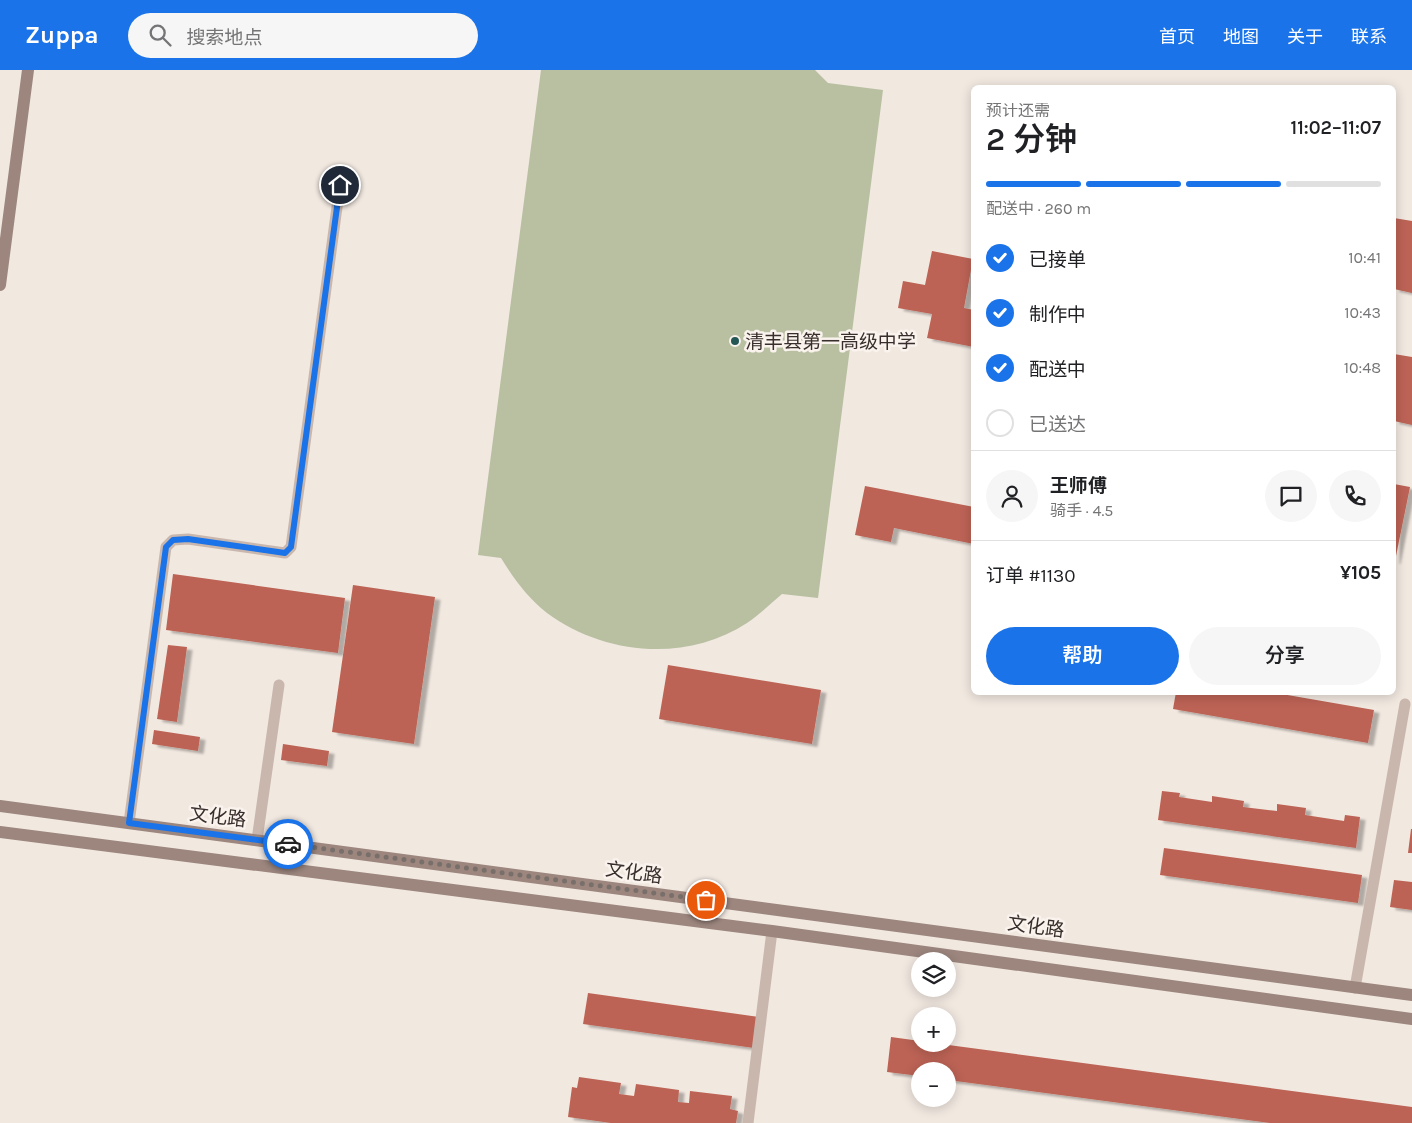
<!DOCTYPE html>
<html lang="zh">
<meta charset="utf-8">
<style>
:root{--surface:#fff;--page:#f6f6f6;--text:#202124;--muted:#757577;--line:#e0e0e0;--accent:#1a73e8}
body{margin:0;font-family:Karla,"Noto Sans SC",sans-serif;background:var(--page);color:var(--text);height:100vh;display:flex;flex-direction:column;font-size:19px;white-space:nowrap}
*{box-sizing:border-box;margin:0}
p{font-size:16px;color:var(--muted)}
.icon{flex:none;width:28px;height:28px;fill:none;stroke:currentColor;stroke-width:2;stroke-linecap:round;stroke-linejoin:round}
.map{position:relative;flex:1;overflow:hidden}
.panel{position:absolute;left:971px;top:15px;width:425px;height:610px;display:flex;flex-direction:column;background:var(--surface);border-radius:8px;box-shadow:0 2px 12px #0003}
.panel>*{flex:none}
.controls{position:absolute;left:911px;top:882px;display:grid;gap:10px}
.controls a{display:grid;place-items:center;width:45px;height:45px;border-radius:50%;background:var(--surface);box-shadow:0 2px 12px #0003;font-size:25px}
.pin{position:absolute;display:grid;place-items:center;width:42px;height:42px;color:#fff;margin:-21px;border:2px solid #fff;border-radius:50%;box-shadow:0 1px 5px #0007}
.courier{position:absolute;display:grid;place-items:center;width:50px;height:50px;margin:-25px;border:4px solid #1a73e8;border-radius:50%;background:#fff;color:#222;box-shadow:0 1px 6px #0007}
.headline em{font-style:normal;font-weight:600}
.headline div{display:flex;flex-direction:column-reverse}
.headline{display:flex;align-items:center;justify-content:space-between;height:85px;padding:0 15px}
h1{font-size:32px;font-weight:600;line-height:38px}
.bar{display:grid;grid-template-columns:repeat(4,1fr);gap:8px 5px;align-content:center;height:60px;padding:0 15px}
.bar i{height:6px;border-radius:4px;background:var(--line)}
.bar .active{background:var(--accent)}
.bar p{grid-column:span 4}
.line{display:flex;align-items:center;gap:12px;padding:0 15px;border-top:1px solid var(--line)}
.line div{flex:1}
.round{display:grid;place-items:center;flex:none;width:52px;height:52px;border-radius:26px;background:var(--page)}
ol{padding:0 15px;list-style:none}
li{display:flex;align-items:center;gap:15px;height:55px}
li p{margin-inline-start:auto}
li .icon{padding:5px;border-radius:50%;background:var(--accent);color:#fff;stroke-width:4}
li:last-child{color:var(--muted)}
li i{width:28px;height:28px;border:2px solid var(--line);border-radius:50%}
.button{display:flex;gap:10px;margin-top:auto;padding:10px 15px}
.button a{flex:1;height:58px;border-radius:30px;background:var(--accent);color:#fff;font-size:20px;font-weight:600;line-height:58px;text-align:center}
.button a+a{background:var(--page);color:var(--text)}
header{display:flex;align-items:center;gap:30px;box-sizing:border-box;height:70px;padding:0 25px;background:var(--accent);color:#fff}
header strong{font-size:24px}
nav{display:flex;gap:28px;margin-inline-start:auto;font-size:18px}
.search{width:350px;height:45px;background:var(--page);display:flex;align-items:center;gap:12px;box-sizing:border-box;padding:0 18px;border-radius:28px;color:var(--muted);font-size:19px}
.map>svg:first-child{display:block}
.pitch{fill:#b8c0a1}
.building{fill:#bc6354;filter:url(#shadow)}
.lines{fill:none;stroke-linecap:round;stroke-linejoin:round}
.lane{stroke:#c9b7ad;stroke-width:11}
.secondary{stroke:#9c867e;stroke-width:12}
.done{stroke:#796f6a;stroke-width:5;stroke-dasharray:0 9}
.route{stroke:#1a73e8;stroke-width:6}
.poi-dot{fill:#245655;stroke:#f9f2ed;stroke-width:2}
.labels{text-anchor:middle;stroke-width:5;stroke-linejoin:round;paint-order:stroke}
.poi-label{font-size:19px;fill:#382e2b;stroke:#f9f2ed;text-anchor:start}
.street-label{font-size:19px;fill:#382e2b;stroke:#f9f2ed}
</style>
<header>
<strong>Zuppa</strong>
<div class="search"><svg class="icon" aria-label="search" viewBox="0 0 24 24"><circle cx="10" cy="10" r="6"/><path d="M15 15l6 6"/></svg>搜索地点</div>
<nav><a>首页</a><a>地图</a><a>关于</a><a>联系</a></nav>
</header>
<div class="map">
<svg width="1412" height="1053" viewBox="0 0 1412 1053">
<defs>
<filter id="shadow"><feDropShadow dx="5.5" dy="3" stdDeviation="1" flood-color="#0004"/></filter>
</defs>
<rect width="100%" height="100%" fill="#f1e8e0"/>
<path class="pitch" d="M541,0h274l13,13 55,7 -65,508 -36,-4c-12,10 -23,21 -35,29 -61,40 -143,32 -200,-10 -19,-15 -33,-34 -46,-55l-23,-3z"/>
<g class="building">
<path d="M1394,148l18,3v72l-18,-4z"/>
<path d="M932,181l41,8 -9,49 10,2v37l-47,-9 5,-24 -34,-6 5,-27 22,4z"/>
<path d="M1394,284l18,3v68l-18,-4z"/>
<path d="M1394,414l16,3 -15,74h-1z"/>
<path d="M865,416l109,21v37l-80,-16 -3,14 -36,-7z"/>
<path d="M173,504l172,24 -7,55 -172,-23z"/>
<path d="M353,515l82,12 -21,147 -82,-12z"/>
<path d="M168,575l19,2 -10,75 -20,-3z"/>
<path d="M668,595l153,25 -9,54 -153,-25z"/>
<path d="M1176,622h94l104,18 -6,33 -195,-34z"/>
<path d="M154,660l46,7 -2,14 -46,-7z"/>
<path d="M283,674l46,7 -2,15 -46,-6z"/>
<path d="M1162,721l18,2 -1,4 33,5v-6l32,5 -1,6 34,4v-7l29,4 -1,7 39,6 1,-6 15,2 -4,31 -198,-28z"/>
<path d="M1411,759h1v24h-4z"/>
<path d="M1164,778l198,27 -4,28 -198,-28z"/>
<path d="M1394,810l18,2v28l-22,-3z"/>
<path d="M588,923l171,24 -5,31 -171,-24z"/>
<path d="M891,967l29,4v3h21l471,63v16h-142l-322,-43v-9h-28v5l-33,-4z"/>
<path d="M579,1007l42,6 -2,11 15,2 2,-12 43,6 -1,12 11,1 1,-12 42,5 -2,13 8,2 -2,12h-125l-43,-6 4,-30 5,1z"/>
</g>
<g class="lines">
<g class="lane">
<path d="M129,753l37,-276 7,-7 15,-1 97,14 6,-6 49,-362"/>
<path d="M257,770l22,-155"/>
<path d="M1355,918l50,-284"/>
<path d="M748,1053l24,-192"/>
</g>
<g class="secondary">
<path d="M0,215l28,-215"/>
<path d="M0,736l1412,189"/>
<path d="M0,762l772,99 640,88"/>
</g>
</g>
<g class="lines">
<path class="done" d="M288,774l418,56"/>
<path class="route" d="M288,774l-159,-21 37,-276 7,-7 15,-1 97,14 6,-6 49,-362"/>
</g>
<circle class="poi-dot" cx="735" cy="271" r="5"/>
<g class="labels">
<g class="poi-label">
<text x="745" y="278">清丰县第一高级中学</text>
</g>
<g class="street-label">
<text transform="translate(218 746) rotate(7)" y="7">文化路</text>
<text transform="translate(634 802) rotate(8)" y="7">文化路</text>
<text transform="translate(1036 856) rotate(8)" y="7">文化路</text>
</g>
</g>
</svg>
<div class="controls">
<a><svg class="icon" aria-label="layers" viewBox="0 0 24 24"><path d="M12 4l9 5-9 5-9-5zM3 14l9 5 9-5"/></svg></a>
<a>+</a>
<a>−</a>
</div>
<div class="pin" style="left:706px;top:830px;background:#ea580c"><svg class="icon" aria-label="bag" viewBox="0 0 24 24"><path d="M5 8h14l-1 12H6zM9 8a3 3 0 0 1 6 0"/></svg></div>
<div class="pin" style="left:340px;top:115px;background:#1f2937"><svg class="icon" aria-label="home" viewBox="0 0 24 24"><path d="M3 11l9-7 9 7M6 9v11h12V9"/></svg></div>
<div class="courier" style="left:288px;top:774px"><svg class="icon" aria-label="car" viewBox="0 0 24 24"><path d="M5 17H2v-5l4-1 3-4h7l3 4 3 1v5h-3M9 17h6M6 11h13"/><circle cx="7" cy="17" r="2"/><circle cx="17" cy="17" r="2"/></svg></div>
<section class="panel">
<div class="headline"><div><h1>2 分钟</h1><p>预计还需</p></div><em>11:02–11:07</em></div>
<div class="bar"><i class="active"></i><i class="active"></i><i class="active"></i><i></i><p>配送中 · 260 m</p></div>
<ol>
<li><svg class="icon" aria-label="check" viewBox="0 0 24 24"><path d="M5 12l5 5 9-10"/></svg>已接单<p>10:41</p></li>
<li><svg class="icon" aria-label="check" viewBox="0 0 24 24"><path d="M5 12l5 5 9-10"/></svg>制作中<p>10:43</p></li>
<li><svg class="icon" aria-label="check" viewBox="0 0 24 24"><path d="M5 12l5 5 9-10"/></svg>配送中<p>10:48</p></li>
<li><i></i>已送达</li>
</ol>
<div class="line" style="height:90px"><a class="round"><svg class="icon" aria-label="person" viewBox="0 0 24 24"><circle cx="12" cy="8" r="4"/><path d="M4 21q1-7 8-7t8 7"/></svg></a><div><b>王师傅</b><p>骑手 · 4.5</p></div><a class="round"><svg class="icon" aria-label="chat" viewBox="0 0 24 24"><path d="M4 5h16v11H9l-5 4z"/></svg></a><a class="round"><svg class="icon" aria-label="phone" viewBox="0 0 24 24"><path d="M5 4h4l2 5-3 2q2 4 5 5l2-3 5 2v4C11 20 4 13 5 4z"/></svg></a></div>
<div class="line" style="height:65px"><div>订单 #1130</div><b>¥105</b></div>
<div class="button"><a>帮助</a><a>分享</a></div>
</section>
</div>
